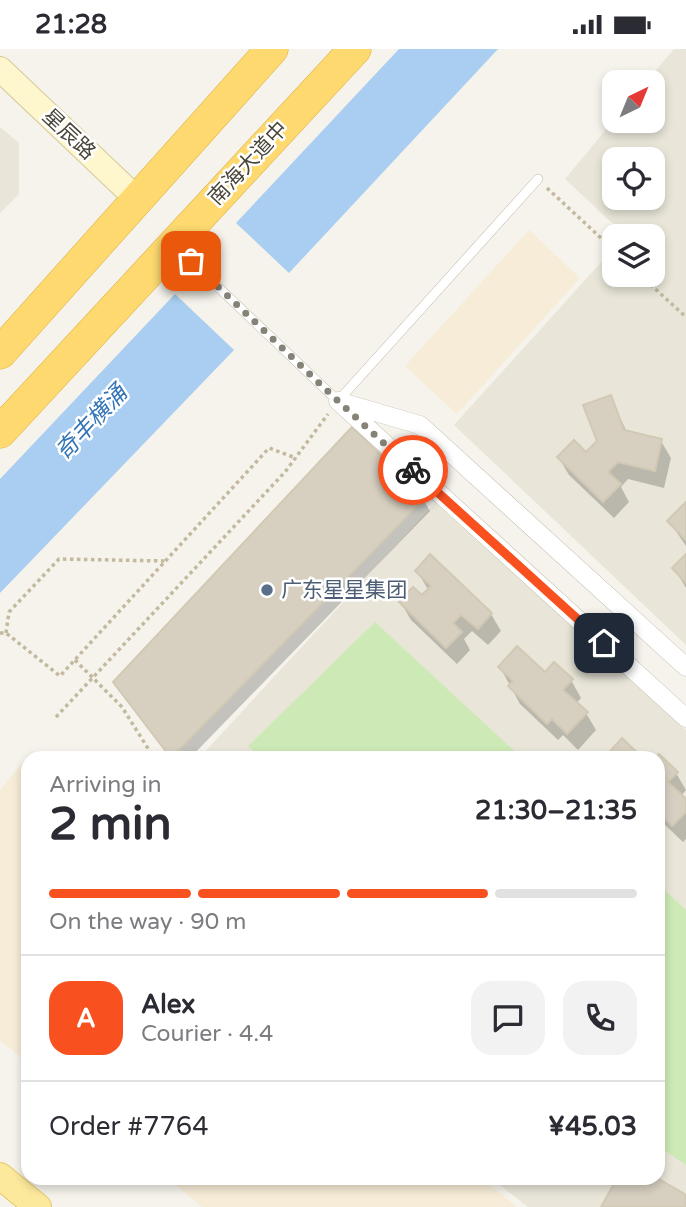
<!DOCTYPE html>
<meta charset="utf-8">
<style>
:root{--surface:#fff;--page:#f2f2f3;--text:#2b2b33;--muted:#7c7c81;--line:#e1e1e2;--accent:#f8511f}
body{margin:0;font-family:"Varela Round","Noto Sans SC",sans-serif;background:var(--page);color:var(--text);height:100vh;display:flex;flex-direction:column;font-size:26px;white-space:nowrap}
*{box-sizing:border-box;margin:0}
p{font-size:23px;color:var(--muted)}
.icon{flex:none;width:38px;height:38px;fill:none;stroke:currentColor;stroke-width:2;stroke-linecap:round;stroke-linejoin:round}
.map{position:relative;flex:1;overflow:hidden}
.panel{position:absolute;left:21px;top:702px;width:644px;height:434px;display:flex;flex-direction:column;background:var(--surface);border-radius:21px;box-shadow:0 4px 10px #0003}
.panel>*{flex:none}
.needle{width:46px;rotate:43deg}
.controls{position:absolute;left:602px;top:21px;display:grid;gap:14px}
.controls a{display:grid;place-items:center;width:63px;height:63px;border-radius:14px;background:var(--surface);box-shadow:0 4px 10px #0003;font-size:35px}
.pin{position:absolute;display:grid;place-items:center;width:60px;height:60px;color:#fff;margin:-30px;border-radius:14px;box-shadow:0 4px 10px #0006}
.courier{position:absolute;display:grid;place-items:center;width:70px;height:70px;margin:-35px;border:5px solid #f8511f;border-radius:50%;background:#fff;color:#222;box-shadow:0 2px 9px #0007}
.summary em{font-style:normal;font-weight:700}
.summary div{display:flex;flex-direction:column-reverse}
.summary{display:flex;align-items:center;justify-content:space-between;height:119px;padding:0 28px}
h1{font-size:46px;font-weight:700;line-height:52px}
.bar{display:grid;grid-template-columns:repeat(4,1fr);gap:10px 7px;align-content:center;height:84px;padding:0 28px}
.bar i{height:9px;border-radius:5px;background:var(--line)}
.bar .on{background:var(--accent)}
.bar p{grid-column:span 4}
.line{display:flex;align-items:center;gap:18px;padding:0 28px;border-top:2px solid var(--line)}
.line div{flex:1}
.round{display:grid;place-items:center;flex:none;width:74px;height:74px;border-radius:21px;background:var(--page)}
.status{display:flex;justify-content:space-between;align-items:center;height:49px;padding:0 35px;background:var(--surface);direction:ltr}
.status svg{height:19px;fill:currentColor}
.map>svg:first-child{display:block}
.residential{fill:#e9e6d9;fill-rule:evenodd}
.commercial{fill:#f6ecd7}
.green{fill:#cde9b5}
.water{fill:#a9cef1}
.shadow{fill:#0003}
.building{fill:#d7d0c1;stroke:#d2c9b4;stroke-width:2}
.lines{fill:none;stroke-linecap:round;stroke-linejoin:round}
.lane-casing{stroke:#c1bcae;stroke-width:10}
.street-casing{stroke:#c1bcae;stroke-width:19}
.secondary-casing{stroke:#d5ca9b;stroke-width:26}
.primary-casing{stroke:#e4c96b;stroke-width:28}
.highway-casing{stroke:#ddaf3e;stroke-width:33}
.path{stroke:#c3b99f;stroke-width:3.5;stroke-dasharray:3.5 3.5;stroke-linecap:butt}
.lane{stroke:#fff;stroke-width:9}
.street{stroke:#fff;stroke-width:18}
.secondary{stroke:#fef6cd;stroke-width:24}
.primary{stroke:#fde99c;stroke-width:26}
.highway{stroke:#fdd96f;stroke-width:32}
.done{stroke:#868277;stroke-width:7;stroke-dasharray:0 12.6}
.route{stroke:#f8511f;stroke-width:9}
.service-dot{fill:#5c6f8a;stroke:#fff;stroke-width:2.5}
.labels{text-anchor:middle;stroke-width:5;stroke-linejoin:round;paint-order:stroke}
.street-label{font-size:21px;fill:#4a4539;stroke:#fff}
.service-label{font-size:21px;fill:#4e5e75;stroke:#fff;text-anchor:start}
.water-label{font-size:23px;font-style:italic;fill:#3174b7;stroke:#fff}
</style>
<div class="status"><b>21:28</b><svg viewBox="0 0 49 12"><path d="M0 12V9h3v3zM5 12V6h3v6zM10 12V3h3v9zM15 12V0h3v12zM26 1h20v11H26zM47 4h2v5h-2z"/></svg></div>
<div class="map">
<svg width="686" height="1158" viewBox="0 0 686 1158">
<rect width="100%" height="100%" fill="#f5f3eb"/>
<g class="residential">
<path d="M674,0h12v596l-232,-220 160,-177v27h39v-39h-27l-61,-57 49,-59 39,1v-39h-7zM614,110h39v39h-39z"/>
<path d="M0,78l19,16v51l-19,19z"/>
<path d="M435,454l251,227v477h-158l-37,-29h167v-420h-459z"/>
</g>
<g class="commercial">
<path d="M529,181l51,48 -123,136 -52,-48z"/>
<path d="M31,704l6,5h-9v305l-28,-23v-250z"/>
<path d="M167,1129h314l36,29h-315z"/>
</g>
<g class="green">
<path d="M375,573l147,136h-261l-13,-12z"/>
<path d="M658,835l28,26v255l-28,-19z"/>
</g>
<g class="water">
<path d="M399,0h99l-209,224 -53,-50z"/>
<path d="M175,245l59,56 -234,243v-114z"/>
</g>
<g class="shadow">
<path d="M610,348l17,35 34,9 10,17 -7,30 -36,-9 -7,8 8,15 -15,16 -45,-43 -10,-17 27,-4 13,-13z"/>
<path d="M423,450l7,12 -240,247h-19l-56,-76z"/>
<path d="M686,455v42l-17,-25z"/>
<path d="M430,508l61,57 10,17 -13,14 -16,-14 -8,8 6,11 -13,14 -46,-44 -10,-17 21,-5 7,-7 -12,-20z"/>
<path d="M686,508v31l-12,-20z"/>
<path d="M500,618l71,13 10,18 -5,6 10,9 10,17 -18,20 -15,-15 -5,5 -38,-36z"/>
<path d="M658,709l18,15 10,17 -5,6 5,5v38l-3,3 -20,-19 -5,6z"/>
<path d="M553,1129h11l-4,5z"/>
</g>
<g class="building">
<path d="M611,346l13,35 38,9 -7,32 -37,-9 -10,10 13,12 -18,18 -46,-45 17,-17 12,12 11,-11 -14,-36z"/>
<path d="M352,378l73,71 -254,260 -58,-76z"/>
<path d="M686,453v38l-19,-19z"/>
<path d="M430,505l62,59 -14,16 -17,-14 -8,8 9,9 -16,16 -47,-46 14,-15 9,8 9,-9 -16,-15z"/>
<path d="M686,505v29l-14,-15z"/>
<path d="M517,597l28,26 9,-10 19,17 -10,11 25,22 -21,22 -15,-15 -5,5 -39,-38 5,-5 -15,-14z"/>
<path d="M622,689l21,20h-39z"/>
<path d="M659,705l19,18 -10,10 18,17v13l-14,14 -14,-14v-54h-2z"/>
<path d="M612,1129h45l29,17v12h-85l15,-27z"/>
</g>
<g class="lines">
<defs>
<path id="lane" d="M178,200l160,152 200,-222"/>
<g id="street">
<path d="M338,352l348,317"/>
<path d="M341,353l79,23 266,242"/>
</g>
<path id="secondary" d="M0,20l138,131"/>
<path id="primary" d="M0,1127l38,31"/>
<g id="highway">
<path d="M0,304l272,-304"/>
<path d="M0,383l355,-383"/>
</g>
</defs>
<use href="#lane" class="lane-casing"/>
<use href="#street" class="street-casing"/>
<use href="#secondary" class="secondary-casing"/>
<use href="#primary" class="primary-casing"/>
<use href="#highway" class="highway-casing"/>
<g class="path">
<path d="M547,139l67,62"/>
<path d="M640,226l46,42"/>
<path d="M0,584h6l54,43 209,-228 27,10"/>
<path d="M6,584l3,-21 50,-53 106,2"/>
<path d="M75,611l47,47 32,51"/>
<path d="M56,668l229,-245 43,-58"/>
</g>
<use href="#lane" class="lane"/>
<use href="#street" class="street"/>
<use href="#secondary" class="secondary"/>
<use href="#primary" class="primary"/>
<use href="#highway" class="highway"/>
</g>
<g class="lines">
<path class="done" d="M191,212l147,140 75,69"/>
<path class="route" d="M413,421l191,173"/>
</g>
<circle class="service-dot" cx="267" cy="541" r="7"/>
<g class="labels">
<g class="street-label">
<text transform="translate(69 85) rotate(43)" y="7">星辰路</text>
<text transform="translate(248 114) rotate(-47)" y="7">南海大道中</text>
</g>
<g class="service-label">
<text x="281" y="548">广东星星集团</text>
</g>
<g class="water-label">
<text transform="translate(91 373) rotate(-47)" y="8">奇丰横涌</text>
</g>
</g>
</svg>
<div class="controls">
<a><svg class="needle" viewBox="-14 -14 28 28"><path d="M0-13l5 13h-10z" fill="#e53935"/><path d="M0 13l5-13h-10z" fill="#7c7c81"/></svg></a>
<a><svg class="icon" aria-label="locate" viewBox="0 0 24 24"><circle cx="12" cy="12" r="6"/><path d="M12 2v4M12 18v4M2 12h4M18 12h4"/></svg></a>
<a><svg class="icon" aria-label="layers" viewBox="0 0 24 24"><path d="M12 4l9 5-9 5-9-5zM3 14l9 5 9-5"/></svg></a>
</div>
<div class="pin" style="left:191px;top:212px;background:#ea580c"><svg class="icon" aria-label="bag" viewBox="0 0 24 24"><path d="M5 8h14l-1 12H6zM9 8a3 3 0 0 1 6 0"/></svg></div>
<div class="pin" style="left:604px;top:594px;background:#1f2937"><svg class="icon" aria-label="home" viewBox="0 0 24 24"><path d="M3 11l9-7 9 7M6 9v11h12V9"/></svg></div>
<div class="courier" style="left:413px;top:421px"><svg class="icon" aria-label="bike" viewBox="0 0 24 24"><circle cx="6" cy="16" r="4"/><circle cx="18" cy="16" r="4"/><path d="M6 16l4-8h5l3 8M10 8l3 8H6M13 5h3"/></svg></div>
<section class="panel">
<div class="summary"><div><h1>2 min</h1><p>Arriving in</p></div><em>21:30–21:35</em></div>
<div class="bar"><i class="on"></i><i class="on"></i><i class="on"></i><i></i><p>On the way · 90 m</p></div>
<div class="line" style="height:126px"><b class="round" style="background:var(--accent);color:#fff">A</b><div><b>Alex</b><p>Courier · 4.4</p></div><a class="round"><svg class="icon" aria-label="chat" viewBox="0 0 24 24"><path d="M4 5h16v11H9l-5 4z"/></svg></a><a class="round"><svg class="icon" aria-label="phone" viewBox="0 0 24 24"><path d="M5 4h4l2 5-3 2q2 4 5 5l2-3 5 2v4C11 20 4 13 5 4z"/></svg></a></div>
<div class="line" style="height:91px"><div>Order #7764</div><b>¥45.03</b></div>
</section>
</div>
